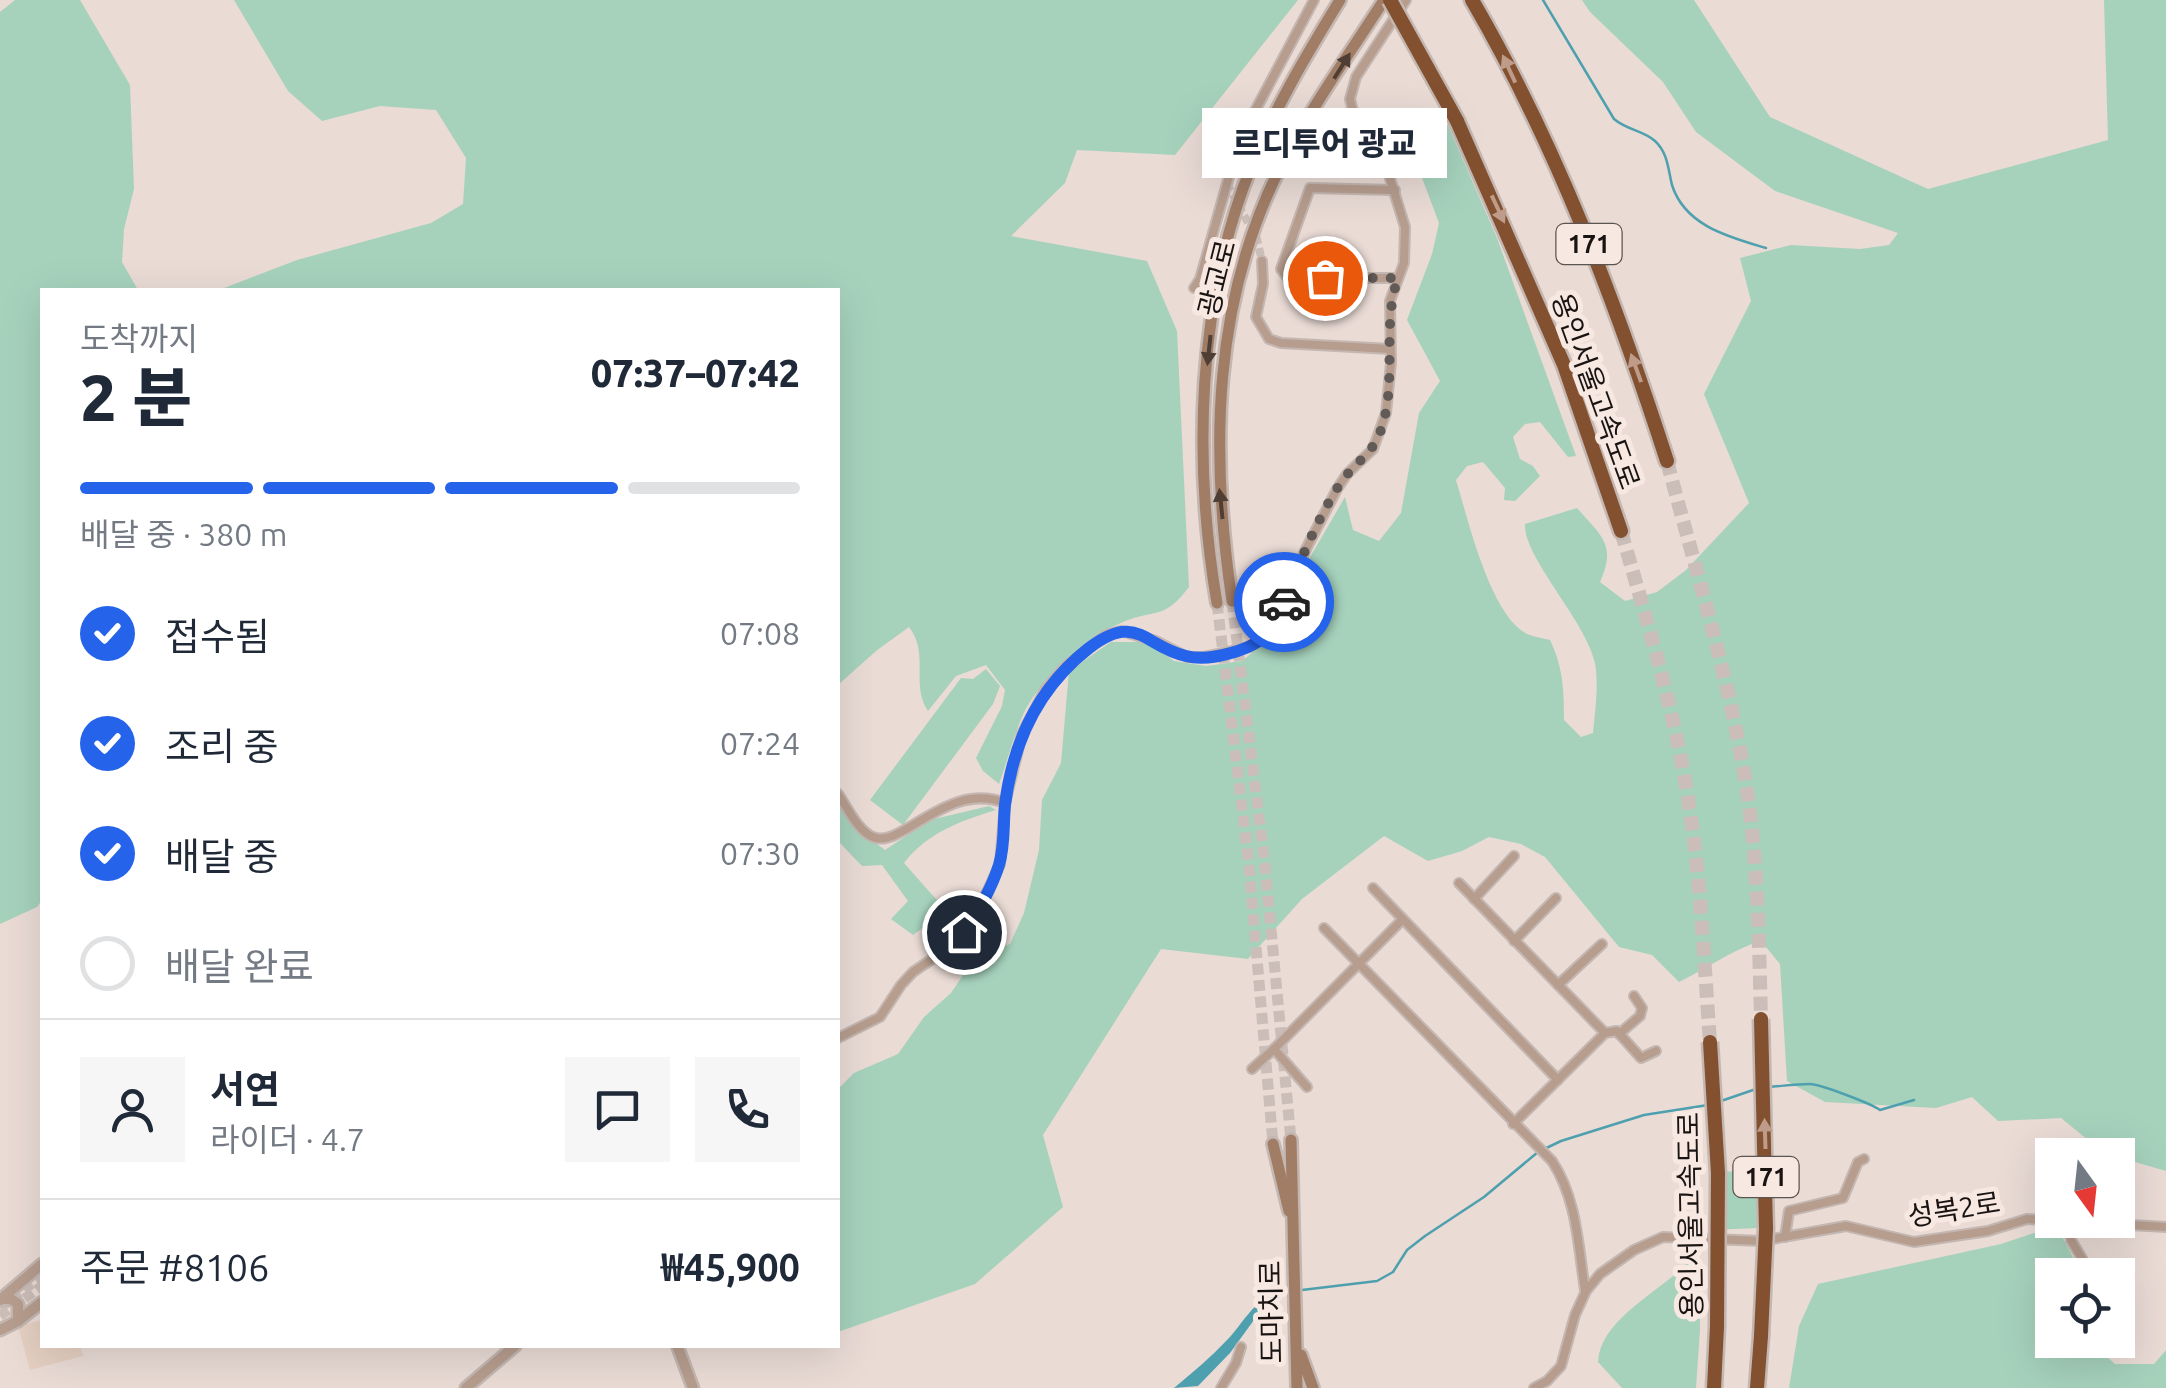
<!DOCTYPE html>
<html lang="ko">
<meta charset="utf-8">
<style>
:root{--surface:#fff;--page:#f6f6f7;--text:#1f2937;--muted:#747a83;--line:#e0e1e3;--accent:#2563eb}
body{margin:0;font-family:Ubuntu,"Noto Sans KR",sans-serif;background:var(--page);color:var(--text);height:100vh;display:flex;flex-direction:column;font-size:38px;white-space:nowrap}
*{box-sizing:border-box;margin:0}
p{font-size:32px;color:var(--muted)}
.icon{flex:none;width:55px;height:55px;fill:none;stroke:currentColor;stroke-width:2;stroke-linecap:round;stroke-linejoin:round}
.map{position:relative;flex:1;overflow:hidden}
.side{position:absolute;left:40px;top:288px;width:800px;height:1060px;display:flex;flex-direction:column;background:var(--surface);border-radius:0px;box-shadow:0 10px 40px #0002}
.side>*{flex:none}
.needle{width:65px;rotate:165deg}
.controls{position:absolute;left:2035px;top:1138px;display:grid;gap:20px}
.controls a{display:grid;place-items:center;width:100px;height:100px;border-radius:0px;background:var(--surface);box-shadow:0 10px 40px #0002;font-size:50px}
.pin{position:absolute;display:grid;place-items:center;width:85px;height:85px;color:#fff;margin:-42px;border:5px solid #fff;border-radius:50%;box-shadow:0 2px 10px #0007}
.courier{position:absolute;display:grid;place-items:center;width:100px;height:100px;margin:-50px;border:8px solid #2563eb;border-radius:50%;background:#fff;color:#222;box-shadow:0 2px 12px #0007}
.bubble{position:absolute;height:70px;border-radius:0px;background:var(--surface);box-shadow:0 10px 40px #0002;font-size:32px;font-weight:800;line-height:70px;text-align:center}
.overview em{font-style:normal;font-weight:800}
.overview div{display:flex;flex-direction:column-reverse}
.overview{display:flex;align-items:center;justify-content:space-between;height:170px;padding:0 40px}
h1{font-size:65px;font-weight:800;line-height:75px}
.bar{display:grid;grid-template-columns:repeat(4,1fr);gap:15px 10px;align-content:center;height:120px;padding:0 40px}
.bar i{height:12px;border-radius:8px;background:var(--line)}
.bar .on{background:var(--accent)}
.bar p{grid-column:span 4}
.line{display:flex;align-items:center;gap:25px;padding:0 40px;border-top:2px solid var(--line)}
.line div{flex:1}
.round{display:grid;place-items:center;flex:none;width:105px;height:105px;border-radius:0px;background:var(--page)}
ol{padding:0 40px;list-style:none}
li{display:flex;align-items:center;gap:30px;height:110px}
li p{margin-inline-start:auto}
li .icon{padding:10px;border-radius:50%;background:var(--accent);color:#fff;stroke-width:4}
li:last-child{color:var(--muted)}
li i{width:55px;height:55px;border:5px solid var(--line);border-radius:50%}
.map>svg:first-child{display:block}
.education{fill:#e5d0c2}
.green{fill:#a6d2bc}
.water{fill:#4ea0af}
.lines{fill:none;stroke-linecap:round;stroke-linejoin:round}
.stream{stroke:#4ea0af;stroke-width:2.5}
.minor-tunnel{stroke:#cbbdb8;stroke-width:8;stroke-dasharray:8 4;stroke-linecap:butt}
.tertiary-tunnel{stroke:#cbbdb8;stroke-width:10;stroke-dasharray:10 5;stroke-linecap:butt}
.secondary-tunnel{stroke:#cbbdb8;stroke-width:11;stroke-dasharray:11 5.5;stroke-linecap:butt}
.motorway-tunnel{stroke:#cbbdb8;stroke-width:14;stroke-dasharray:14 7;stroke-linecap:butt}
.minor-casing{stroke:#c4b7b2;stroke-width:12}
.tertiary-casing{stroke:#c4b7b2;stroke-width:15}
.secondary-casing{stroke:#c4b7b2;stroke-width:16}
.motorway-casing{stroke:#c4b7b2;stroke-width:19}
.minor{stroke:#b69d8e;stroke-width:8}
.tertiary{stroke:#b69d8e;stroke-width:10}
.secondary{stroke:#a17d66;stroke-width:11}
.motorway{stroke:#835130;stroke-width:14}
.motorway-bridge-casing{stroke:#c4b7b2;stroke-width:19;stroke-linecap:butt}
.motorway-bridge{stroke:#835130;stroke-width:14}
.oneway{fill:#4f3e34}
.oneway2{fill:#be9c89}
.done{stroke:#625a56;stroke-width:10;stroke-dasharray:0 18}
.route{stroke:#2563eb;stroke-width:12}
.labels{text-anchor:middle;stroke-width:10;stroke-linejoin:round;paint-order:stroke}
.shield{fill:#f8e8e2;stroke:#5c5450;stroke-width:2.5}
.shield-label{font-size:25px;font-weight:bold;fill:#191412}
.street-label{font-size:28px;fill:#191412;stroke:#f8e8e2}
</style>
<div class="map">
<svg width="2166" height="1388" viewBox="0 0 2166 1388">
<rect width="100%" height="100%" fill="#eadbd5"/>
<path class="education" d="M42,1320v25h38l3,11 -53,14 -12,-44z"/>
<g class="green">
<path d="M15,0h65l50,85 4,104 -10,40 -2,33 16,28h-96v610l-5,7 -37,17v-912z"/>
<path d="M234,0h1064l-123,155 -98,-5 -12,33 -54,53 136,25 30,70 12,256c-26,34 -32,21 -66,35 -37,15 -85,58 -101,95 -9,22 -15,45 -23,67l-16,-13 -7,-13 26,-52 3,-16 -19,-25 -30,11 -28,35c-18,-27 2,-57 -19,-84l-33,24 -38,34v-395h-619l78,-30 134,-37 32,-19 3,-46 -30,-48 -56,-4 -58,15 -34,-30z"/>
<path d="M1582,0h112l76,117 158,72 180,-49 -4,-140h62v1171l-62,-18 -43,-35 -63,3 -26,-24 -36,11 -111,-6 -38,-21 -7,-117 -19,-23c-30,9 -53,27 -82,41l-27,-27 -33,-8 -74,-90 -24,-13 -32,-7 -27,14 -34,10 -44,-25 -82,63 -54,60 -87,-10 -118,186 20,72 -88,77 -137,48v-243l16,-16 44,-19 26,-37 27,-24 22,-33 37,-16 14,-31 15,-63 3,-50 19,-37 8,-92 42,-29h39l24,19 32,5 36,-5 35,-29 32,-73 36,-62 8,33 26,11 22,-28 18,-100 21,-32 -33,-61 25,-66 7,-31 -32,-85 22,-19 19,6 49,113 79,218 -8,1 -28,-35 -15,2 -12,13 7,22 13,7 7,10 -25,25 -11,-1 1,-12 -22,-26 -16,4 -11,14c12,39 34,135 71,154 7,3 16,4 23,6 13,27 14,50 14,80l17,17 12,-4c2,-21 6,-48 2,-70 -9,-42 -72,-106 -70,-139l52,-16c24,28 40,36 23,74l25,19 32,-9 29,-22 63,-67 -45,-109 47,-93 -11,-43 51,-13 69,4 29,-4 9,-12 -123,-42 -79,-59 -33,-50 -73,-70z"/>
<path d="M986,669l14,17 -7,18 -90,121 -33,-25 91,-122 12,1z"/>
<path d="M838,802l27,33 20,15 45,-30 59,-14 7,4c-36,11 -69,23 -92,53l38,43 -14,18 -15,11 -22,-16 17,-18 -26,-36 -20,1 -24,-25z"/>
<path d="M1755,1171l2,57 -46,2 -2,-58z"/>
<path d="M2040,1231l21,3 21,41h-30v65h42v5l21,19h39l12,-14v38h-377l10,-62 19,-42 183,-40z"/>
<path d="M1687,1246l12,3 1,81 -4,58h-74l-24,-26c2,-44 66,-72 92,-102z"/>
</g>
<path class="water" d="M1280,1291l1,6 -14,5 -37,51 -32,33 -24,2c18,-15 37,-31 54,-49 15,-16 28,-42 52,-48z"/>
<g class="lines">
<g class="stream">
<path d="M1543,0l71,119c13,11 30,12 41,22 13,12 13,28 17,44 13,41 57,52 94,63"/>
<path d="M1769,1087c13,-1 28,-3 41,-3 10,0 62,20 70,26l34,-10"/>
<path d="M1721,1101l35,-12"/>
<path d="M1302,1290l75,-9 16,-9 14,-22 18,-14 59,-39 54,-45 23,-11 83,-26 64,-10"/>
</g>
<path class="minor-tunnel" d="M1227,184l30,55 5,22"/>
<g class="tertiary-tunnel">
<path d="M0,1308l42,-32"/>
<path d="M0,1316l42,-30"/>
</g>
<g class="secondary-tunnel">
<path d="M1232,601l33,265 26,274"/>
<path d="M1217,603l32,263 24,278"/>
</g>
<g class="motorway-tunnel">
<path d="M1667,461c29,111 64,222 81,336 10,73 11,147 13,222"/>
<path d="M1621,531c26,90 54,181 68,274 12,78 15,158 21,237"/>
</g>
<defs>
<g id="minor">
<path d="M1395,190l-85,-2 -29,81 7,9h110"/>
<path d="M1262,261l1,23 -7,33 13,22 12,4 109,6"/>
<path d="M1194,288l6,-9 39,-138 75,-141"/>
<path d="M838,794c9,13 20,37 35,43 28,13 74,-57 132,-34"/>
<path d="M1459,883l146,150 -92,91"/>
<path d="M1373,888l185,192"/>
<path d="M1474,899l40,-43"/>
<path d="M1324,928l228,233c25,38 26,84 33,129"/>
<path d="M1514,941l42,-43"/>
<path d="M1558,985l44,-41"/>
<path d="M1605,1033l12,-2 24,27 15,-7"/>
<path d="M1619,1034l21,-18 2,-8 -8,-12"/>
<path d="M838,1038l42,-21 21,-32 12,-13 34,-23 32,-39 21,-46 5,-61 17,-69 23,-44 20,-23 41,-32 15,-4 35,10 31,16h16l47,-10 19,-14 37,-84 31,-60 10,-15 26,-25 13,-36 5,-50 -1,-62 14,-38 1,-36 -17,-55 -33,-52 -5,-21 6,-22 50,-77"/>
<path d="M1252,1069l22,-20"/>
<path d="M1307,1087l-33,-38 128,-129"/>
<path d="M2068,1220l3,20 19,32"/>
<path d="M1785,1237l4,-26 54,-13 15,-36 6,-3"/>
<path d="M1221,1388l15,-25 5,-16"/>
<path d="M1534,1388l13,-7 14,-15 14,-51 11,-24 14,-17 34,-24 29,-13 98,4 85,-15 68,16 74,-11 39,-12 139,8"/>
</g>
<g id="tertiary">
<path d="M0,1299h11l7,5v17"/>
<path d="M0,1300l42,-36"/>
<path d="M0,1330l18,-9 24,-19"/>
<path d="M677,1345l16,43"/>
<path d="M466,1388l50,-43"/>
</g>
<g id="secondary">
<path d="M1232,601c-22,-150 -20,-302 51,-439 29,-56 67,-109 101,-162"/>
<path d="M1217,603c-24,-141 -20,-301 34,-436 23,-58 56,-113 89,-167"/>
<path d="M1291,1140l6,248"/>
<path d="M1273,1144l16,67"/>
<path d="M1301,1355l12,33"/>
</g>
<g id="motorway">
<path d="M1472,0c84,144 144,303 195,461"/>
<path d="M1457,121l107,244 57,166"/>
<path d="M1714,1388l3,-61"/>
<path d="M1757,1388l4,-52"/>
</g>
</defs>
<use href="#minor" class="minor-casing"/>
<use href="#tertiary" class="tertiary-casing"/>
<use href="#secondary" class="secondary-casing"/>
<use href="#motorway" class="motorway-casing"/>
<use href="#minor" class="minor"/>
<use href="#tertiary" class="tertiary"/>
<use href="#secondary" class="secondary"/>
<use href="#motorway" class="motorway"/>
<defs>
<g id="motorway-bridge">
<path d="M1390,0l67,121"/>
<path d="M1710,1042l8,131 -1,154"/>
<path d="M1761,1336l5,-107 -5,-210"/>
</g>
</defs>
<use href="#motorway-bridge" class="motorway-bridge-casing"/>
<use href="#motorway-bridge" class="motorway-bridge"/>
</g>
<defs><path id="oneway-solid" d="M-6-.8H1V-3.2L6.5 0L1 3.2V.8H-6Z" transform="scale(2.5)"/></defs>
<g class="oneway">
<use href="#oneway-solid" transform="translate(1342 66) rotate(-58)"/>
<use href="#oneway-solid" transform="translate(1209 350) rotate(96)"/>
<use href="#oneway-solid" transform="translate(1221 504) rotate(-96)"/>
</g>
<g class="oneway2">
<use href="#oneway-solid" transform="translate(1509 69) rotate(-115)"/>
<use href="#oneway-solid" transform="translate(1498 209) rotate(65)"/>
<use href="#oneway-solid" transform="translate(1636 368) rotate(-110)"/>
<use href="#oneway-solid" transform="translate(1765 1134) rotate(-92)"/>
</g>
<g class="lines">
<path class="done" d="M1284,602c16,-40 32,-81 56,-118 13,-20 33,-30 41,-54 17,-49 0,-103 17,-152h-73"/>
<path class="route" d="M964,932c14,-20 27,-42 35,-67 6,-20 4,-40 6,-60 8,-64 34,-118 84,-157 49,-37 55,-1 97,8 24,6 70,-6 85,-26 6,-8 9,-18 13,-28"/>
</g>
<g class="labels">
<g class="shield">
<rect x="1556.5" y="224" width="65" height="40" rx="8"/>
<rect x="1733.5" y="1157" width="65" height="40" rx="8"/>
</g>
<g class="shield-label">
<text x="1589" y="253">171</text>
<text x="1766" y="1186">171</text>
</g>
<g class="street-label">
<text transform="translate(1217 278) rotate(-76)" y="10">광교로</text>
<text transform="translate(1596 391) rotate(70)" y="10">용인서울고속도로</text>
<text transform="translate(1954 1209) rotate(-9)" y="10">성복2로</text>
<text transform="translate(1690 1215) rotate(-91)" y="10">용인서울고속도로</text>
<text transform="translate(1271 1312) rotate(-91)" y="10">도마치로</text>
</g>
</g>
</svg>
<div class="controls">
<a><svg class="needle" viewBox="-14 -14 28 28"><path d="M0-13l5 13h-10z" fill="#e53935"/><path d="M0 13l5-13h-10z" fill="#747a83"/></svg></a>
<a><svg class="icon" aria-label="locate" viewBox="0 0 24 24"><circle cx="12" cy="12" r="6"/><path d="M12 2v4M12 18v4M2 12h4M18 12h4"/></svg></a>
</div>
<div class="pin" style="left:1325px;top:278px;background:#ea580c"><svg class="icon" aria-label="bag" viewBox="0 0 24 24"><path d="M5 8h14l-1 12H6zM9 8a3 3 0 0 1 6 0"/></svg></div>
<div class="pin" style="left:964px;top:932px;background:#1f2937"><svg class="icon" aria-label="home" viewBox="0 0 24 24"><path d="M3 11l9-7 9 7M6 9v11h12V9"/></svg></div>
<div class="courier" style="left:1284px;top:602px"><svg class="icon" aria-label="car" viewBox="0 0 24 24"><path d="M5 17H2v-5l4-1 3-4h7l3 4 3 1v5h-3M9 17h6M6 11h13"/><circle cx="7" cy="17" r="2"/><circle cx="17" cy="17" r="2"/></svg></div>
<div class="bubble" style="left:1202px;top:108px;width:245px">르디투어 광교</div>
<section class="side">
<div class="overview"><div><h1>2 분</h1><p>도착까지</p></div><em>07:37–07:42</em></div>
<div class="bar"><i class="on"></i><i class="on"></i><i class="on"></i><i></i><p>배달 중 · 380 m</p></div>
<ol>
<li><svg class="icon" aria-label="check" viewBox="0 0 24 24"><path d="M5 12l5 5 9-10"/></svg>접수됨<p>07:08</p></li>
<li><svg class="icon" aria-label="check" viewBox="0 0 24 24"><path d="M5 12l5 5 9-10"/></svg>조리 중<p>07:24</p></li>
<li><svg class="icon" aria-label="check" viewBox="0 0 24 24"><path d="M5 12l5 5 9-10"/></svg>배달 중<p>07:30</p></li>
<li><i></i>배달 완료</li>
</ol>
<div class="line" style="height:180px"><a class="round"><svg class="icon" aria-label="person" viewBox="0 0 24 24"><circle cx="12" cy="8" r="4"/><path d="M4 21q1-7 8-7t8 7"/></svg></a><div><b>서연</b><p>라이더 · 4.7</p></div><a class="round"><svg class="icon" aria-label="chat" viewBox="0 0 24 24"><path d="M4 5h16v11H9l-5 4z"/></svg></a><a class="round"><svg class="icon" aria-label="phone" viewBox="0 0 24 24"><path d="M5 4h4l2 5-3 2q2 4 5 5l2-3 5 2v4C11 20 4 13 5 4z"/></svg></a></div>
<div class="line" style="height:130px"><div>주문 #8106</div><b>₩45,900</b></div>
</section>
</div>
